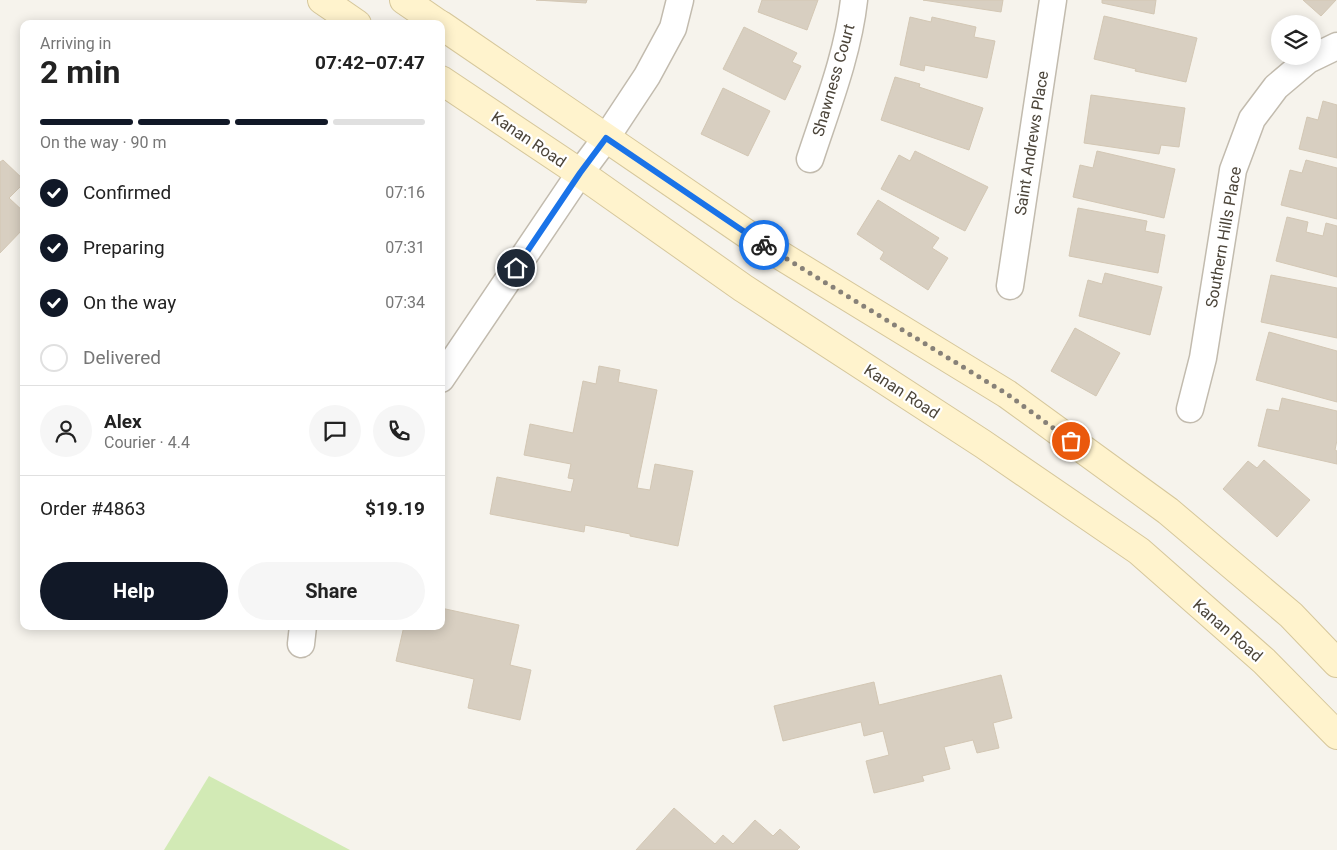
<!DOCTYPE html>
<meta charset="utf-8">
<style>
:root{--surface:#fff;--page:#f6f6f6;--text:#222;--muted:#767676;--line:#e0e0e0;--accent:#111827}
body{margin:0;font-family:Roboto,sans-serif;background:var(--page);color:var(--text);height:100vh;display:flex;flex-direction:column;font-size:19px;white-space:nowrap}
*{box-sizing:border-box;margin:0}
p{font-size:16px;color:var(--muted)}
.icon{flex:none;width:28px;height:28px;fill:none;stroke:currentColor;stroke-width:2;stroke-linecap:round;stroke-linejoin:round}
.map{position:relative;flex:1;overflow:hidden}
.panel{position:absolute;left:20px;top:20px;width:425px;height:610px;display:flex;flex-direction:column;background:var(--surface);border-radius:10px;box-shadow:0 2px 12px #0003}
.panel>*{flex:none}
.fabs{position:absolute;left:1271px;top:15px;display:grid;gap:10px}
.fabs a{display:grid;place-items:center;width:50px;height:50px;border-radius:50%;background:var(--surface);box-shadow:0 2px 12px #0003;font-size:25px}
.pin{position:absolute;display:grid;place-items:center;width:42px;height:42px;color:#fff;margin:-21px;border:2px solid #fff;border-radius:50%;box-shadow:0 1px 5px #0007}
.courier{position:absolute;display:grid;place-items:center;width:50px;height:50px;margin:-25px;border:4px solid #1a73e8;border-radius:50%;background:#fff;color:#222;box-shadow:0 1px 6px #0007}
.summary em{font-style:normal;font-weight:700}
.summary div{display:flex;flex-direction:column-reverse}
.summary{display:flex;align-items:center;justify-content:space-between;height:85px;padding:0 20px}
h1{font-size:32px;font-weight:700;line-height:38px}
.bar{display:grid;grid-template-columns:repeat(4,1fr);gap:8px 5px;align-content:center;height:60px;padding:0 20px}
.bar i{height:6px;border-radius:4px;background:var(--line)}
.bar .selected{background:var(--accent)}
.bar p{grid-column:span 4}
.line{display:flex;align-items:center;gap:12px;padding:0 20px;border-top:1px solid var(--line)}
.line div{flex:1}
.round{display:grid;place-items:center;flex:none;width:52px;height:52px;border-radius:26px;background:var(--page)}
ol{padding:0 20px;list-style:none}
li{display:flex;align-items:center;gap:15px;height:55px}
li p{margin-inline-start:auto}
li .icon{padding:5px;border-radius:50%;background:var(--accent);color:#fff;stroke-width:4}
li:last-child{color:var(--muted)}
li i{width:28px;height:28px;border:2px solid var(--line);border-radius:50%}
.primary-button{display:flex;gap:10px;margin-top:auto;padding:10px 20px}
.primary-button a{flex:1;height:58px;border-radius:30px;background:var(--accent);color:#fff;font-size:20px;font-weight:700;line-height:58px;text-align:center}
.primary-button a+a{background:var(--page);color:var(--text)}
.map>svg:first-child{display:block}
.green{fill:#d2eab5}
.building{fill:#d8cfc1;stroke:#d3c7b4}
.lines{fill:none;stroke-linecap:round;stroke-linejoin:round}
.street-casing{stroke:#c2bbae;stroke-width:29}
.secondary-casing{stroke:#d6c79b;stroke-width:30}
.street{stroke:#fff;stroke-width:26}
.secondary{stroke:#fff3cd;stroke-width:28}
.done{stroke:#878178;stroke-width:5;stroke-dasharray:0 9}
.route{stroke:#1a73e8;stroke-width:6}
.labels{text-anchor:middle;stroke-width:4.5;stroke-linejoin:round;paint-order:stroke}
.street-label{font-size:16px;fill:#4b4439;stroke:#fff}
</style>
<div class="map">
<svg width="1337" height="850" viewBox="0 0 1337 850">
<rect width="100%" height="100%" fill="#f6f3ec"/>
<path class="green" d="M209,776l141,74h-186z"/>
<g class="building">
<path d="M536,0h51l-1,3z"/>
<path d="M762,0h56l-11,30 -49,-18z"/>
<path d="M923,0h80l-2,12z"/>
<path d="M1102,0h54l-2,14 -52,-11z"/>
<path d="M1303,0h33l-15,16z"/>
<path d="M1104,16l93,22 -11,44 -51,-11 1,-2 -42,-10z"/>
<path d="M910,17l21,5 1,-5 44,10 -2,10 21,4 -8,37 -62,-13 -1,6 -24,-6z"/>
<path d="M744,27l53,26 -5,9 9,4 -16,34 -62,-31z"/>
<path d="M895,77l25,7 -1,3 64,21 -14,42 -88,-30z"/>
<path d="M723,88l47,23 -22,45 -47,-22z"/>
<path d="M1091,95l94,13 -6,39 -18,-2 -2,9 -75,-11z"/>
<path d="M1323,101l14,4v53l-38,-9 8,-32 11,3z"/>
<path d="M915,151l73,36 -23,44 -84,-42 18,-34 11,6z"/>
<path d="M1097,151l78,18 -11,49 -91,-21 7,-32 13,3z"/>
<path d="M3,160l21,20v3l-15,15 15,14v16l-24,25v-91z"/>
<path d="M1306,160l31,8v51l-56,-14 9,-35 12,3z"/>
<path d="M878,200l61,38 -7,10 16,10 -20,32 -48,-31 4,-7 -27,-18z"/>
<path d="M1078,208l69,13 -2,10 20,4 -7,38 -89,-17z"/>
<path d="M1287,217l21,5 -2,10 17,4 3,-13 11,3v51l-61,-16z"/>
<path d="M1105,273l57,14 -12,48 -71,-19 9,-36 14,4z"/>
<path d="M1271,275l66,13v50l-76,-16z"/>
<path d="M1075,328l45,25 -24,43 -45,-25z"/>
<path d="M1269,332l68,19v51l-81,-22z"/>
<path d="M599,366l21,4 -2,12 39,8 -20,98 13,2 5,-26 38,7 -15,75 -48,-10v-2l-45,-9 -1,7 -94,-18 7,-37 74,15 3,-13 -6,-1 3,-14 -47,-9 6,-31 43,9 10,-52 13,3z"/>
<path d="M1282,398l55,13v29l-2,10 2,1v13l-79,-18 9,-37 12,2z"/>
<path d="M1264,460l46,40 -33,37 -54,-48 25,-28 9,7z"/>
<path d="M441,608l78,17 -9,40 21,5 -11,50 -52,-12 6,-29 -78,-18 8,-35h37z"/>
<path d="M1001,675l11,43 -19,5 6,25 -22,5 -4,-13 -29,7 6,22 -28,7 2,5 -50,12 -8,-32 23,-6 -6,-24 -19,5 -3,-14 -78,19 -9,-35 100,-24 5,23z"/>
<path d="M674,808l41,36 8,-9 10,9 22,-24 18,16 7,-7 20,18 -3,3h-161z"/>
</g>
<g class="lines">
<defs>
<g id="street">
<path d="M810,159c17,-52 38,-105 44,-159"/>
<path d="M1010,286l43,-286"/>
<path d="M441,379l139,-206 26,-35 41,-62 26,-48 7,-28"/>
<path d="M1190,409l13,-51 30,-188 19,-51 24,-32 32,-27 29,-14"/>
<path d="M301,644l2,-18"/>
</g>
<g id="secondary">
<path d="M322,0l35,24"/>
<path d="M404,0l35,24"/>
<path d="M441,25l316,216 250,153 161,117 123,104 46,48"/>
<path d="M441,80l139,93 163,115 240,156 156,107 125,110 73,74"/>
</g>
</defs>
<use href="#street" class="street-casing"/>
<use href="#secondary" class="secondary-casing"/>
<use href="#street" class="street"/>
<use href="#secondary" class="secondary"/>
</g>
<g class="lines">
<path class="done" d="M764,245l243,149 64,47"/>
<path class="route" d="M516,268l64,-95 26,-35 158,107"/>
</g>
<g class="labels">
<g class="street-label">
<text transform="translate(833 80) rotate(-74)" y="6">Shawness Court</text>
<text transform="translate(529 139) rotate(34)" y="6">Kanan Road</text>
<text transform="translate(1031 143) rotate(-81)" y="6">Saint Andrews Place</text>
<text transform="translate(1223 237) rotate(-80)" y="6">Southern Hills Place</text>
<text transform="translate(902 391) rotate(33)" y="6">Kanan Road</text>
<text transform="translate(1228 630) rotate(41)" y="6">Kanan Road</text>
</g>
</g>
</svg>
<div class="fabs">
<a><svg class="icon" aria-label="layers" viewBox="0 0 24 24"><path d="M12 4l9 5-9 5-9-5zM3 14l9 5 9-5"/></svg></a>
</div>
<div class="pin" style="left:1071px;top:441px;background:#ea580c"><svg class="icon" aria-label="bag" viewBox="0 0 24 24"><path d="M5 8h14l-1 12H6zM9 8a3 3 0 0 1 6 0"/></svg></div>
<div class="pin" style="left:516px;top:268px;background:#1f2937"><svg class="icon" aria-label="home" viewBox="0 0 24 24"><path d="M3 11l9-7 9 7M6 9v11h12V9"/></svg></div>
<div class="courier" style="left:764px;top:245px"><svg class="icon" aria-label="bike" viewBox="0 0 24 24"><circle cx="6" cy="16" r="4"/><circle cx="18" cy="16" r="4"/><path d="M6 16l4-8h5l3 8M10 8l3 8H6M13 5h3"/></svg></div>
<section class="panel">
<div class="summary"><div><h1>2 min</h1><p>Arriving in</p></div><em>07:42–07:47</em></div>
<div class="bar"><i class="selected"></i><i class="selected"></i><i class="selected"></i><i></i><p>On the way · 90 m</p></div>
<ol>
<li><svg class="icon" aria-label="check" viewBox="0 0 24 24"><path d="M5 12l5 5 9-10"/></svg>Confirmed<p>07:16</p></li>
<li><svg class="icon" aria-label="check" viewBox="0 0 24 24"><path d="M5 12l5 5 9-10"/></svg>Preparing<p>07:31</p></li>
<li><svg class="icon" aria-label="check" viewBox="0 0 24 24"><path d="M5 12l5 5 9-10"/></svg>On the way<p>07:34</p></li>
<li><i></i>Delivered</li>
</ol>
<div class="line" style="height:90px"><a class="round"><svg class="icon" aria-label="person" viewBox="0 0 24 24"><circle cx="12" cy="8" r="4"/><path d="M4 21q1-7 8-7t8 7"/></svg></a><div><b>Alex</b><p>Courier · 4.4</p></div><a class="round"><svg class="icon" aria-label="chat" viewBox="0 0 24 24"><path d="M4 5h16v11H9l-5 4z"/></svg></a><a class="round"><svg class="icon" aria-label="phone" viewBox="0 0 24 24"><path d="M5 4h4l2 5-3 2q2 4 5 5l2-3 5 2v4C11 20 4 13 5 4z"/></svg></a></div>
<div class="line" style="height:65px"><div>Order #4863</div><b>$19.19</b></div>
<div class="primary-button"><a>Help</a><a>Share</a></div>
</section>
</div>
